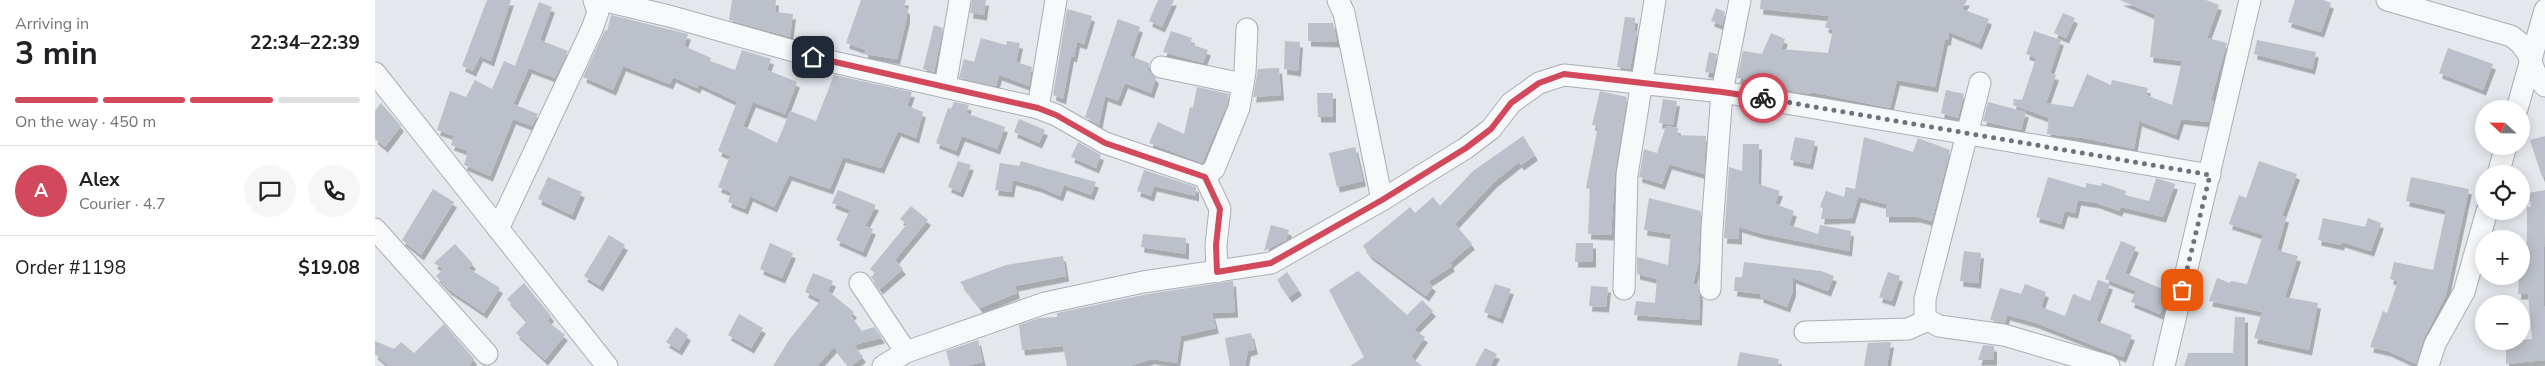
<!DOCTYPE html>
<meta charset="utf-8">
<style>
:root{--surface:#fff;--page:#f6f6f6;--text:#202124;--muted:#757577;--line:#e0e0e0;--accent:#d1495b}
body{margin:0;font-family:"Nunito Sans",sans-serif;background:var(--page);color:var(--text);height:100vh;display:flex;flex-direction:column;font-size:19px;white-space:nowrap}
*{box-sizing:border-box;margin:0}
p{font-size:16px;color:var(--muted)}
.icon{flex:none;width:28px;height:28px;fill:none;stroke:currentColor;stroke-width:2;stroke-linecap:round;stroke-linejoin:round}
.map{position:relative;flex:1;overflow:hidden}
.details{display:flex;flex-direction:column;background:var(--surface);width:375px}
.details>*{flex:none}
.needle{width:32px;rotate:292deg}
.controls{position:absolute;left:2100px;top:100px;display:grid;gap:10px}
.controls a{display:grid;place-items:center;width:55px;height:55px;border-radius:50%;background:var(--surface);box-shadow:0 2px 12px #0003;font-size:25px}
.pin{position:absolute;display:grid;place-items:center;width:42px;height:42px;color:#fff;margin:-21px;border-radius:10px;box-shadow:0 2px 8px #0006}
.courier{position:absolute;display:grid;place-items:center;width:50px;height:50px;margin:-25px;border:4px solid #d1495b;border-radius:50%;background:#fff;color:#222;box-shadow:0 1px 6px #0007}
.headline em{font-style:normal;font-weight:700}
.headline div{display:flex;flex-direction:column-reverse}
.headline{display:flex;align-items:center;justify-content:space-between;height:85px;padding:0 15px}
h1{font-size:32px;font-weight:700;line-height:38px}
.bar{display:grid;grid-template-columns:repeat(4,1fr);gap:8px 5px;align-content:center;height:60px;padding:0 15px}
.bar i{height:6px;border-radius:4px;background:var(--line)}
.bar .active{background:var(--accent)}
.bar p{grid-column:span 4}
.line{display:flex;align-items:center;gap:12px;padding:0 15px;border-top:1px solid var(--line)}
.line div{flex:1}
.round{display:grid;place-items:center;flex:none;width:52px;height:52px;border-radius:26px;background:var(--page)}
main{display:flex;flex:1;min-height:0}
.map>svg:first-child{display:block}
.building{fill:#bbc0ca;filter:url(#shadow)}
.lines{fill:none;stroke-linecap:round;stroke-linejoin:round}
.minor-casing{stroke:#a9aeb7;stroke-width:23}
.minor{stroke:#f7f8fa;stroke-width:21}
.done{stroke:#6c737f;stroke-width:5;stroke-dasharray:0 9}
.route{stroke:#d1495b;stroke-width:6}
</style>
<main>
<section class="details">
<div class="headline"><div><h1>3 min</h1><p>Arriving in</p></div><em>22:34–22:39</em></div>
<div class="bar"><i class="active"></i><i class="active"></i><i class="active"></i><i></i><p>On the way · 450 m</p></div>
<div class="line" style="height:90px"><b class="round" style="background:var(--accent);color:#fff">A</b><div><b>Alex</b><p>Courier · 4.7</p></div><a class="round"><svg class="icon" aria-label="chat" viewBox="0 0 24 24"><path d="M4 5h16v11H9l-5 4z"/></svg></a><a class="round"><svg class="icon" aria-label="phone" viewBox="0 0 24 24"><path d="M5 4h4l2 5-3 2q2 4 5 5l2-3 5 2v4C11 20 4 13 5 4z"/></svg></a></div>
<div class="line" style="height:65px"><div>Order #1198</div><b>$19.08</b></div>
</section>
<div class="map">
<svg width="2170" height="366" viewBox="0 0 2170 366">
<defs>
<filter id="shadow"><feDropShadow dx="3" dy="5.5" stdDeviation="0" flood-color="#0004"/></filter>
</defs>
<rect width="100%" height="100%" fill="#e4e7ec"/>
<g class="building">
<path d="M112,0h24l-20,61 -11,-5 -7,15 -11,-5z"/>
<path d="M357,0h44l-1,12 18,2 -3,23 -61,-17z"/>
<path d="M486,0h45l-2,7 3,2v9l-10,41 -33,-5 2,-4 -20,-7z"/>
<path d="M597,0h14l-2,15 -14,-2z"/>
<path d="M783,0h16l-12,27 -13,-6z"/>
<path d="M1386,0h206l-5,9 27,10 -10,25 -30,-12 -1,8h-3l-10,47 -38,-7 -7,28 -79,-16v2l-15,-2 -33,-8 1,-2 -27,-4 6,-27 19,3 9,-21 14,6 -4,10 47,4 5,-23 -8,-3 4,-11 -69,-7z"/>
<path d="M1745,0h86l13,5 -12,33 20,5 -16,57h3l-5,22 -28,-3 -5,16 -37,-14 -5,28 -51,-11 -36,-4 2,-16 -36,-13 1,-6 8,1 14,-42 -10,-4 8,-23 27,9 -11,33 6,2 -10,28 27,4 14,-33 24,11 1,-5 36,8 -2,7 26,10 10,-44 -32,-4 5,-42z"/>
<path d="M1920,0h28l8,3 -10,29 -33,-10z"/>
<path d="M164,2l13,5 -12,33 28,11 -13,27 -26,-10 -16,36 25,10 -6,12 -19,-7 -23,57 -26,-11 4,-14 -17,-6 3,-9 -17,-6 13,-39 16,6 9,-17 17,9 12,-28 11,5z"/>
<path d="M1341,8l9,4 -3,13 -11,-4z"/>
<path d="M692,9l25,7 -8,28 -7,-2 -3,15 -3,-1 -8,43 -10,-4z"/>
<path d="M1688,13l12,5 -9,20 -12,-5z"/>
<path d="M236,15l77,19 -4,12 27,12 -1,3 25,9 7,-20 29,9 -4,11 30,12 -12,32 -32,-12 -10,24 34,17 13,-32 26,10 18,-46 78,17 -5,14 16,6 -7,26 -18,-7 -17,37 -38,-11 -13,32 -41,-14 -15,32 -24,-11 -5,13 -17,-7 3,-10 -13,-5 12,-31 -12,-5 19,-49 -38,-18 -2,4 -24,-11 -3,7 -47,-18 -10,24 -30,-13 22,-47 2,1z"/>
<path d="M1250,17l10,1 -1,13h3l-7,38 -13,-2z"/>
<path d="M743,19l22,8 -10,29 19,7v8l7,7 -5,15 -26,-10 -7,18 -13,-5 -6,29 -14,-8z"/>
<path d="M933,23h25l4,19 -29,-1z"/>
<path d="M559,25l9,3 -9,44 -11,-3z"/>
<path d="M796,31l21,7 -2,6 18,6 -5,13 -40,-11z"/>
<path d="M606,38l25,7 1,-4 13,2 -4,19 16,5 -3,19 -30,-11 -3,11 -37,-8 5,-19 10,3z"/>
<path d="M1882,40l59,12 -4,17 -58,-15z"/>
<path d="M910,41l15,1 -2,29 -14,-2z"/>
<path d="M2073,48l45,16 -10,26 -44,-17z"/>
<path d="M1334,52l8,2 -4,19 -8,-1z"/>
<path d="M904,68l2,27 -28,2 5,-28z"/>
<path d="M822,87l32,7 -2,11 -25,58 -53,-20 9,-21 26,12 6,-27 3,1z"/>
<path d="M1571,90l18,4 -6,24 -17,-5z"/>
<path d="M1225,91l27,6 -12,76 -4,62 -23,-1 2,-45 -4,-1 12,-62 -6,-1z"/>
<path d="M942,93h16v24h-15z"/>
<path d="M1288,99l14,2 -4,24 -14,-2z"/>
<path d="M579,102l15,3 -3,8 39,14 -8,22 -35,-13 -6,15 -20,-8 12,-35 3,1z"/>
<path d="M1613,102l38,10 -5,18 -38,-9z"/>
<path d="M6,103l20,23 -16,21 -10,-8v-28z"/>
<path d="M644,119l26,11 -6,13 -25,-11z"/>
<path d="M1291,126l12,2 -1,7 29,1 -2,38 -35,-10 -7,20 -23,-7 5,-28 13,4z"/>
<path d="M1148,136l12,19 -14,10 -2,-3 -25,20 -39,42 17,20 -22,19 2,3 -24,16 5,4 -7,10 -56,-41 -7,-9 47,-39 5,6 18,-16 7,9 33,-35z"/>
<path d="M2170,136v40l-3,1 -12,-37z"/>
<path d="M1420,137l20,4 -5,23 -20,-4z"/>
<path d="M1489,137l49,15 5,-14 32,12 -18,71 -15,-4h-31v-13l-28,-7 -6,21 -31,1 2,-11 -3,-1 6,-16 18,6 2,-10 9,2z"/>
<path d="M703,142l23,13 -5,13 -25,-11z"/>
<path d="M1368,144h16l-1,40 22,7 -5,13 19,7 -5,14 29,9 2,-9 31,6 -2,20 -86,-17 -24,-7v12l-15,-1 5,-71 13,4z"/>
<path d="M980,147l8,34 -26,6 -8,-34z"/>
<path d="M583,161l13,4 -11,27 -12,-5z"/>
<path d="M646,161l27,8 48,13 -5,13 -27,-10 -4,11 -21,-9 -26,-7 -2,12 -16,-2 5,-27 19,3z"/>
<path d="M1884,161l38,13 -15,42 4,1 -9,33 21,6 -13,41 33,6 -9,47 -55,-12 8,-26 -53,-11 8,-23 13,5 1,-2 16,3 16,-49 -34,-11 10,-29 7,3z"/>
<path d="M769,170l52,17v9l-42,-10 -3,10 -14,-5z"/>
<path d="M173,177l34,15 -10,23 -34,-16z"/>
<path d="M1673,177l38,11v-5l15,3 1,-3 24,8 -1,4 24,6 7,-23 19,6 -12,33 -42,-10 -2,4 -22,-8 -19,-3 -3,13 -10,-2 -4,13 -25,-7z"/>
<path d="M2036,177l58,12 -23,106 -22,43 -8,26 -28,-13 -18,-4 13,-36 4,2 11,-32 -8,-2 4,-17 39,8 13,-60 -40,-9z"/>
<path d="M58,189l21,13 -33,53 -19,-15z"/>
<path d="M463,190l38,15 -11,21 8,3 -10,23 -27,-12 14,-30 -18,-7z"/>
<path d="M2170,190l-2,116h2v54l-39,4v-22l26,-3 -4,-45h-10l1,-18h2l1,-33h5v-36h4l-2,-14z"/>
<path d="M1274,198l52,13 -3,53 -5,20h5l2,12 -1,24 -65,-5 2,-14 19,2 2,-24 -20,-5v-17l31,8 3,-31 -27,-4z"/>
<path d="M536,206l17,14 -33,40 8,9 -23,20 -9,-12 4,-4 -5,-4 37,-45 -7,-5z"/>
<path d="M1948,218l42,9 3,-9 13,5 -10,28 -29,-9 -1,3 -23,-5z"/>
<path d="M896,225l18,5 -3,10 -22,11z"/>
<path d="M768,234l43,4v16l-45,-7z"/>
<path d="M234,235l16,10 -25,41 -16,-10z"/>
<path d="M1746,241l15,6 -11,26 44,19 -9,22 -29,-12 5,-11 -31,-12z"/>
<path d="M395,243l23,10 -11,25 -22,-9z"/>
<path d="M1201,243h17v19h-18z"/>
<path d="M80,244l18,20 -5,4 32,20 -16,25 -36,-24 -12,-13 7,-7 -9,-6z"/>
<path d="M1589,251l17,2 -3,30 -18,-2z"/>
<path d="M688,256l3,20 -51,10 2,7 -37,15 -20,-26 46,-17z"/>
<path d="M1369,262l77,9 13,5 -6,15 -35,-13v13l-6,16 -27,-10 1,-3 -27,-3 1,-14h7z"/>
<path d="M983,271l49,44 15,-15 11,11 -19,19 11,7 -14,20 11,9h-72l14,-9 -35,-67z"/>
<path d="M912,272l12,18 -10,7 -12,-17z"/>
<path d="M1513,272l12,4 -8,25 -13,-4z"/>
<path d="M438,273l20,8 -5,10 26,21 -3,4 11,15 12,-4 8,11 -28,7 9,12 -12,9h-2l-15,-19 -17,19h-44l16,-26 32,-40 -16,-8z"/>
<path d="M1723,280l12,4 -14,37 36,14 -9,22 -87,-34 -29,-8 -2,8 -15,-3 10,-32 21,6 4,-10 21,8 -5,15 24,9 8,-22 17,7z"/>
<path d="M858,281l2,31 -23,1 4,15 -35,8 -4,27 -25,-4 -23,7h-62l-4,-20 -41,4 -3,-25 20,-7 18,-1v-4l91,-19z"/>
<path d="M149,283l27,33 -4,5 18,14 -20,25 -29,-27 11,-12 -20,-22z"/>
<path d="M1120,284l16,5 -11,29 -16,-6z"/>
<path d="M1216,286l17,1 -2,20 -17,-1z"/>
<path d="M364,314l24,14 -12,20 -23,-13z"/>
<path d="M1860,317h10v49h-61l4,-13h45z"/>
<path d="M69,324l30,35 -5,7h-80l-14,-12v-13l19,8 7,-7 13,11z"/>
<path d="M301,327l12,8 -9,15 -13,-8z"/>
<path d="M876,333l4,16 -7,2 -3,15h-15l-5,-28z"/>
<path d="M603,340l5,22 -19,4h-14l-4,-15z"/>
<path d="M1516,342l-4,24h-23l4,-23z"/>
<path d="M1608,345l11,1v14h-16z"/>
<path d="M1110,348l12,6 -7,12h-15z"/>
<path d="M1365,352l39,7 -1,7h-41z"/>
</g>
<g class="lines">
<defs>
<g id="minor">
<path d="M227,0l67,16 160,45 209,47 18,7 49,28 100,34 15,32 -4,36 1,27"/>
<path d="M963,0l6,13 38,187"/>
<path d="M2012,0l124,36c25,16 16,33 34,50"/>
<path d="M786,67l82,17"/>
<path d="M0,73l232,293"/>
<path d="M1605,83l-55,216v15l3,6 11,6 65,9 105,31"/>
<path d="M570,87l15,-87"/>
<path d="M663,108l18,-108"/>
<path d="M2142,109l28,-99"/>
<path d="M2123,174l8,-28"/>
<path d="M830,177l9,-8 25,-61 6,-36 2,-43"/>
<path d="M0,229l112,125"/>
<path d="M123,229l94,-200 6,-17 -4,-12"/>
<path d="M485,283l46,69"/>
<path d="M1249,289l3,-114 28,-175"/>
<path d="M1335,289l2,-60 10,-137 18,-92"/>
<path d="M1430,332l103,-3 20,-9"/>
<path d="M508,366l23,-14 139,-49 98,-21 128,-19 111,-63 84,-52 25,-19 20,-26 28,-20 25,-8 158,17 488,83"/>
<path d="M1789,366l86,-366"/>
<path d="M2053,366l7,-22 29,-52 23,-81"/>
</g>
</defs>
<use href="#minor" class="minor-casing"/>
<use href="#minor" class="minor"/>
</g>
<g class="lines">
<path class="done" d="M1388,98l447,77 -28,115"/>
<path class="route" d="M438,57l225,51 18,7 49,28 100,34 15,32 -4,36 1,27 54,-9 111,-63 84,-52 25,-19 20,-26 28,-20 25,-9 158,18 41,6"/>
</g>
</svg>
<div class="controls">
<a><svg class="needle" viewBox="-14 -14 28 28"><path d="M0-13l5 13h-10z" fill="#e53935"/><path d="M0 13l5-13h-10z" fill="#757577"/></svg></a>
<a><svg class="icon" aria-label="locate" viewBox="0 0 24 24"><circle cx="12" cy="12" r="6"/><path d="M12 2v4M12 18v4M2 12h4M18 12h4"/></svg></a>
<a>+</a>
<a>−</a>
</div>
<div class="pin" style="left:1807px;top:290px;background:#ea580c"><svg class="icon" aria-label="bag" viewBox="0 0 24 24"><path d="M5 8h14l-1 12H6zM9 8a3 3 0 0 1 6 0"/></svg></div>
<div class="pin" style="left:438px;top:57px;background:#1f2937"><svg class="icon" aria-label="home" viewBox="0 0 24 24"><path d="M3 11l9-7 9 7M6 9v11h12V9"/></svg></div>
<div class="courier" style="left:1388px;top:98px"><svg class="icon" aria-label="bike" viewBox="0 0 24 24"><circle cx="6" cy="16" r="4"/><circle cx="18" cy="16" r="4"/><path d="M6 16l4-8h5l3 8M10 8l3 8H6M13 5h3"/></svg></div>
</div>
</main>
